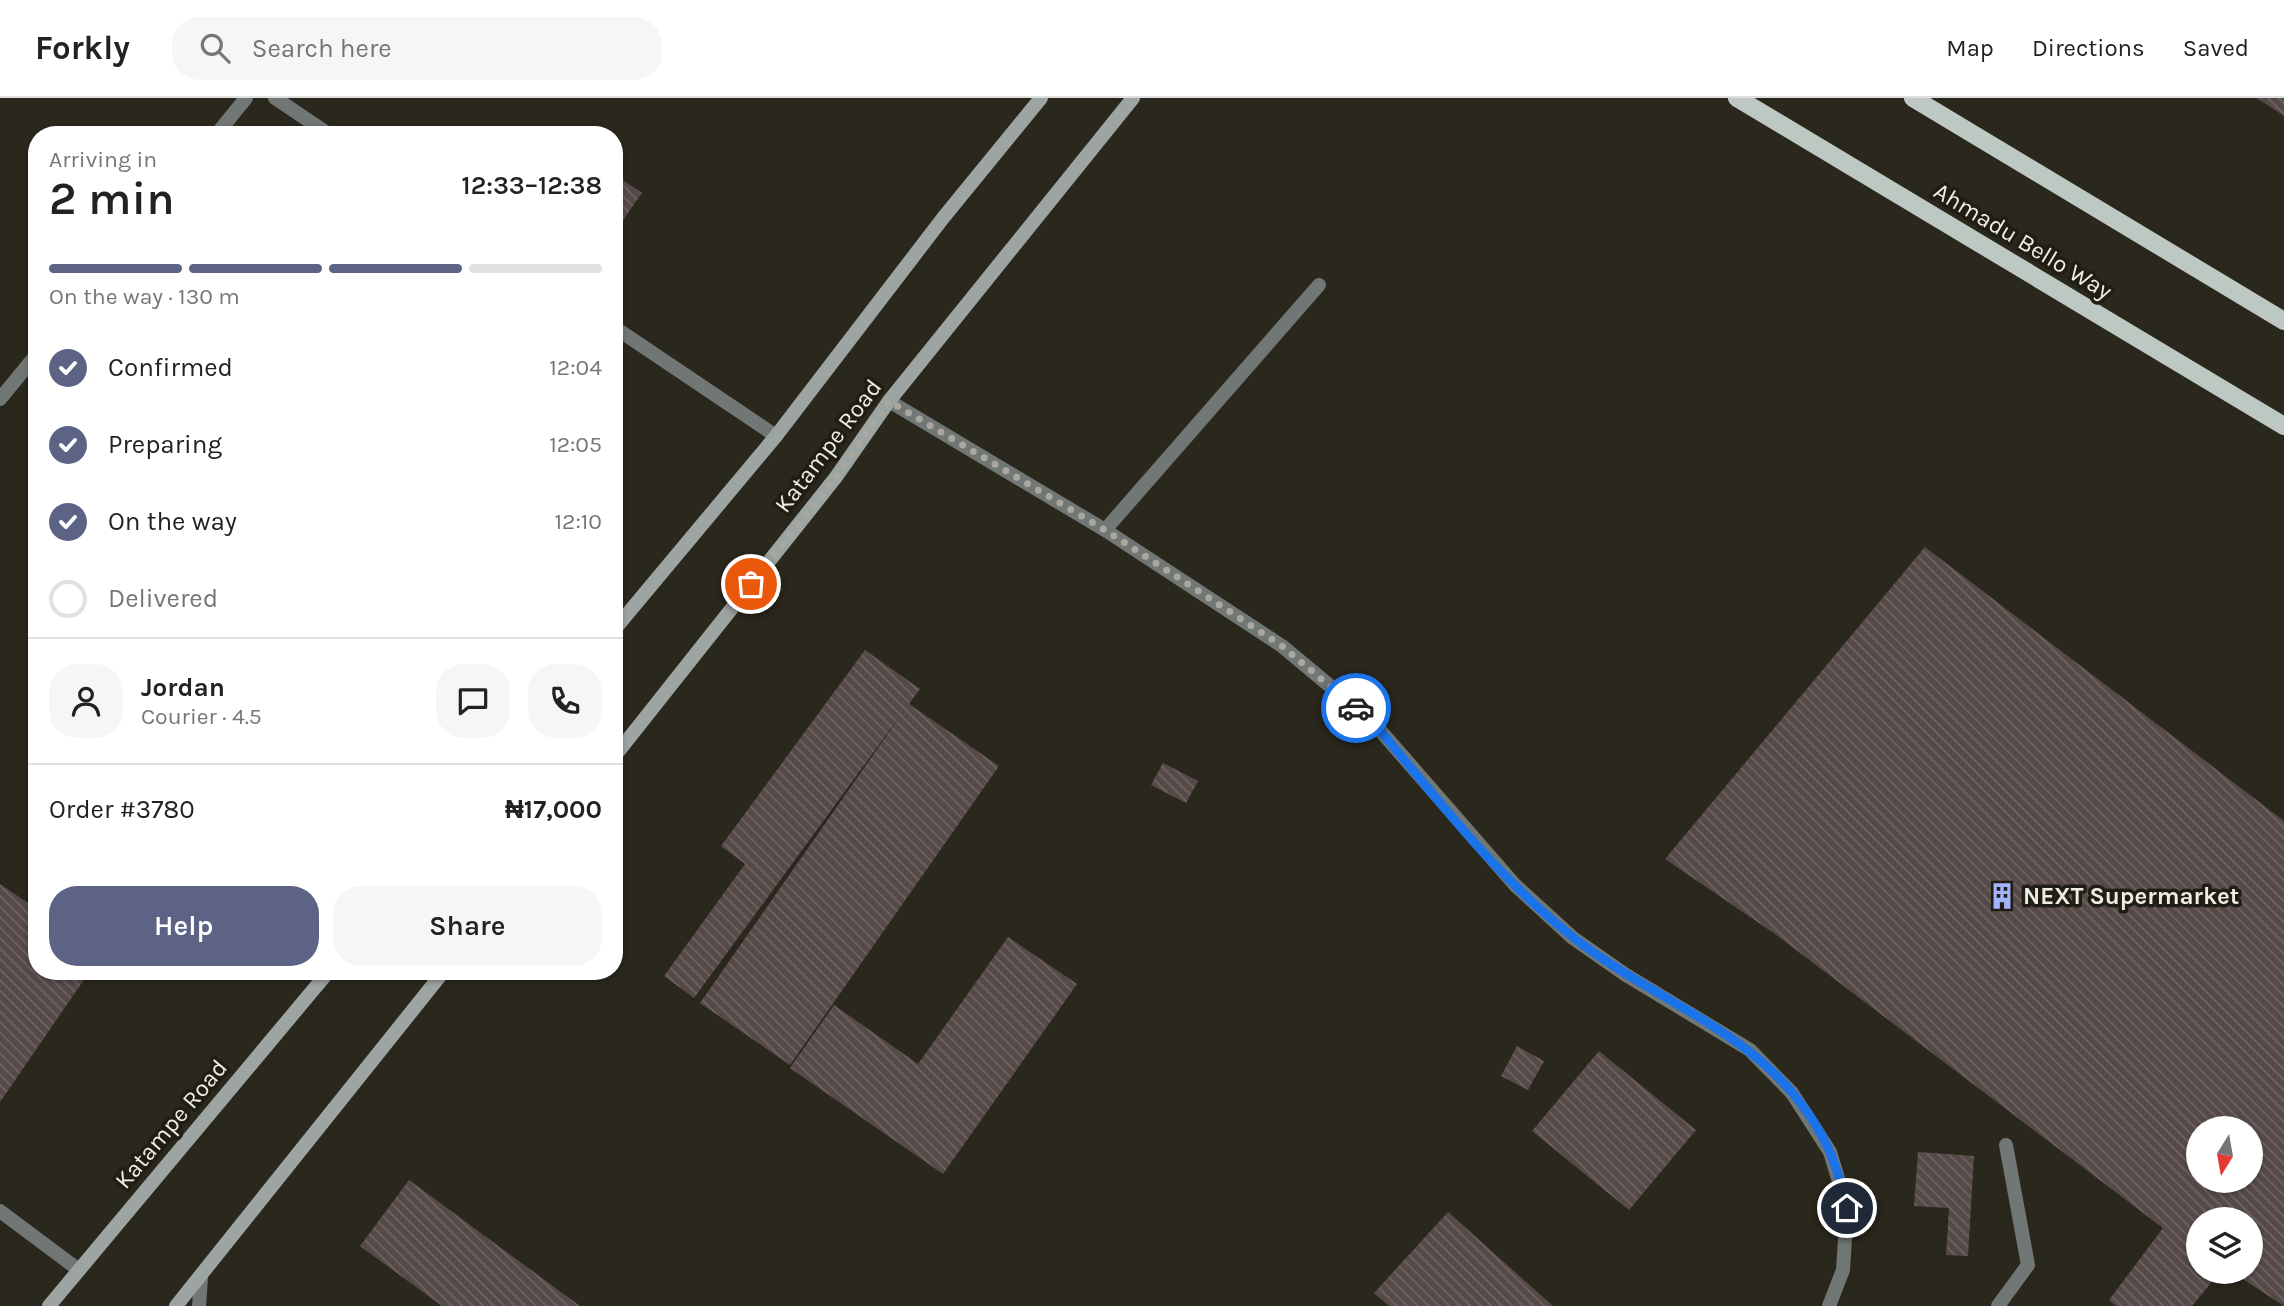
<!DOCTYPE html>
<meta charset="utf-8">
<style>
:root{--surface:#fff;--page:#f6f6f6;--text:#222;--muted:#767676;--line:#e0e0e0;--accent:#5c6385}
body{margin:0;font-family:Karla,sans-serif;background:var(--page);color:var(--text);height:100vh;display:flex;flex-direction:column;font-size:26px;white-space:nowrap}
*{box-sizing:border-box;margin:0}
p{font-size:23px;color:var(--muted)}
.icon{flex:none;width:38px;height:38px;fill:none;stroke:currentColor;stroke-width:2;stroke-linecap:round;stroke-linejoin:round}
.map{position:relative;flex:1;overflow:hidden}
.drawer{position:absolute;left:28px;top:28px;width:595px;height:854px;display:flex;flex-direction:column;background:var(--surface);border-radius:28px;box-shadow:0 2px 5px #0004}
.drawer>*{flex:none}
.needle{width:46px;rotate:191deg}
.controls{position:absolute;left:2186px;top:1018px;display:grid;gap:14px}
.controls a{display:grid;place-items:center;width:77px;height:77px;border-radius:50%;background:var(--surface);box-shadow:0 2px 5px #0004;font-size:35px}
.pin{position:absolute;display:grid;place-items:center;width:60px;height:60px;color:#fff;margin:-30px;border:4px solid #fff;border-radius:50%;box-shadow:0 2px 7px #0007}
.courier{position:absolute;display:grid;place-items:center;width:70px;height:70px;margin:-35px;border:5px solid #1a73e8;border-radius:50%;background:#fff;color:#222;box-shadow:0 2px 9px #0007}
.overview em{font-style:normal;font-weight:600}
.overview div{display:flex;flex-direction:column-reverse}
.overview{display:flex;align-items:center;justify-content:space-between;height:119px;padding:0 21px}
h1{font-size:46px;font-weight:600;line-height:52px}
.bar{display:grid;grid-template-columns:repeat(4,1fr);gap:10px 7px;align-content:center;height:84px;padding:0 21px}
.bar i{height:9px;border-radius:5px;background:var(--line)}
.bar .active{background:var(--accent)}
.bar p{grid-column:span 4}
.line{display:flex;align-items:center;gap:18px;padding:0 21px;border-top:2px solid var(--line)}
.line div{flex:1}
.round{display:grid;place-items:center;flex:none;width:74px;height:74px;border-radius:28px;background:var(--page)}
ol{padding:0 21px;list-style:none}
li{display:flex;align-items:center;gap:21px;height:77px}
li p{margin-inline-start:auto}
li .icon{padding:7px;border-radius:50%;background:var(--accent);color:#fff;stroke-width:4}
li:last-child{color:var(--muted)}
li i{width:38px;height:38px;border:4px solid var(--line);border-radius:50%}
.primary-button{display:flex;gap:14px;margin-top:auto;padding:14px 21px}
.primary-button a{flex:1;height:80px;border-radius:28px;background:var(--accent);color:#fff;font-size:28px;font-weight:600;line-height:80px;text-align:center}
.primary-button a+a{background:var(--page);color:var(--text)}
header{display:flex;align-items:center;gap:42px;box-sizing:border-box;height:98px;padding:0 35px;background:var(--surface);border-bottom:2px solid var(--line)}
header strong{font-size:33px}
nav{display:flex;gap:38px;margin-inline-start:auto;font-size:24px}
.search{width:490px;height:63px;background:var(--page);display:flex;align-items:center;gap:18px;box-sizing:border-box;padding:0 24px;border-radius:28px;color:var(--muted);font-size:26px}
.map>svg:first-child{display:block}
.building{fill:url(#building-back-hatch);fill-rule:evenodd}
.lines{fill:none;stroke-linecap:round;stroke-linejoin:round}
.service{stroke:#717774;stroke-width:14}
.minor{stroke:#717774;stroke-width:14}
.secondary{stroke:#9ca5a1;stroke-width:14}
.primary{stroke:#bdc8c3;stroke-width:18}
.done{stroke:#a9a7a0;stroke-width:7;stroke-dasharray:0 12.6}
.route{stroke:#1a73e8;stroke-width:9}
.labels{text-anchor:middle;stroke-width:7;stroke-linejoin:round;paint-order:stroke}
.street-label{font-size:24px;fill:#eeece6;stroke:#201d14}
.poi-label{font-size:24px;font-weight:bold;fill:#eeece6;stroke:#201d14;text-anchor:start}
</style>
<header>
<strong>Forkly</strong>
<div class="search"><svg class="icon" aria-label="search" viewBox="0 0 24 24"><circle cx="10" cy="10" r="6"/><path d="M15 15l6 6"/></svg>Search here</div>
<nav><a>Map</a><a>Directions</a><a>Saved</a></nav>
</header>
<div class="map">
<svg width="2284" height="1208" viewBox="0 0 2284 1208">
<defs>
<pattern id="building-back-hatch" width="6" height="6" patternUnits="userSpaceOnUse" patternTransform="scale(1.75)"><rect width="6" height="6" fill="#564a49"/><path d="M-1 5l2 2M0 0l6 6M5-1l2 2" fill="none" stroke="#6f6463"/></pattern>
</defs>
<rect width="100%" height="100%" fill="#2a271d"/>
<g class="building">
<path d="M2257,0h27v18z"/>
<path d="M614,76l28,19 -19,27 -9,-6z"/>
<path d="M1925,449l359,274v485l-52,-34h18v-52h-52v52h22l-28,34h-76l-7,-6 54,-72 -388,-294 -110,-75zM2198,1031h52v52h-52z"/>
<path d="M865,552l55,39 -11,15 90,62 -209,299 -90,-62 203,-291 -209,286 -30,-22 81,-112 -24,-18z"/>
<path d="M1163,665l35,18 -12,22 -35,-18z"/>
<path d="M0,786l37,25v62h53l-90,131z"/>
<path d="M1008,839l69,47 -134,190 -153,-106 44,-63 84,59z"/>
<path d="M1517,948l27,15 -16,29 -27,-14z"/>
<path d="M1599,953l97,79 -67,80 -97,-79z"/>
<path d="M1918,1054l56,4 -6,100 -22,-1 3,-47 -35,-2z"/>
<path d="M409,1082l171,126h-138l-82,-60z"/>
<path d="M1448,1114l105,94h-164l-15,-13z"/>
</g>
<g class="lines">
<g class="service">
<path d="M216,37l30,-37"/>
<path d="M0,301l37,-45"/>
<path d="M1105,432l214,-245"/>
<path d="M0,1113l79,59"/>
<path d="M1998,1208l30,-41 -22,-120"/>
</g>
<g class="minor">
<path d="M275,0l55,37"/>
<path d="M614,229l162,109"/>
<path d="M889,303l216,129 177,116 90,75 143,164 58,53 53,37 124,75 42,43 38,59 17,56 -4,62 -14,36"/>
<path d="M199,1208l2,-28"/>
</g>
<g class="secondary">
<path d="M614,532l162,-194 167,-218 98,-120"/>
<path d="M614,659l222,-280 53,-76 244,-303"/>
<path d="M49,1208l280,-335"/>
<path d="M176,1208l268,-335"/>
</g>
<g class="primary">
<path d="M1737,0l547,328"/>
<path d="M1913,0l371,223"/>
</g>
</g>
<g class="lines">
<path class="done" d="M751,486l85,-107 53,-76 216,129 89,58 88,58 74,62"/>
<path class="route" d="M1356,610l16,13c63,75 125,157 202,217 92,72 203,98 256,214 8,18 12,38 17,56"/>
</g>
<defs>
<symbol id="building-bare" viewBox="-9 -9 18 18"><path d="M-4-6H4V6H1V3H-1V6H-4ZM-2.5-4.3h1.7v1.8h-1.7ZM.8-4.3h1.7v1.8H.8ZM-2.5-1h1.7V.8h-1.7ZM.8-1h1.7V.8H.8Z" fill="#a3b2fd" stroke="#201d14" stroke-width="2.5" paint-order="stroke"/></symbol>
</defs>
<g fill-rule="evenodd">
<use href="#building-bare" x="1983" y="779" width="38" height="38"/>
</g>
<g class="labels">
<g class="street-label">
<text transform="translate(2023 143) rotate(31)" y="8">Ahmadu Bello Way</text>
<text transform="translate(828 348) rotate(-53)" y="8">Katampe Road</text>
<text transform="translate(171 1026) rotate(-50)" y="8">Katampe Road</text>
</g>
<g class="poi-label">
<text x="2023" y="806">NEXT Supermarket</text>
</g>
</g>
</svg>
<div class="controls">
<a><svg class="needle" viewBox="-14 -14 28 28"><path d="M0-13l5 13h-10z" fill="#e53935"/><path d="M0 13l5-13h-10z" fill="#767676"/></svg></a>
<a><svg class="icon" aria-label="layers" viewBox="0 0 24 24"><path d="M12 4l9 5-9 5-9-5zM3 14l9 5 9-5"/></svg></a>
</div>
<div class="pin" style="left:751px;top:486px;background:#ea580c"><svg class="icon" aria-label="bag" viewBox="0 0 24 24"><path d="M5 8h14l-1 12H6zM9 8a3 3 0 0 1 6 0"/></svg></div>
<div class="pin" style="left:1847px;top:1110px;background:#1f2937"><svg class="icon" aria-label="home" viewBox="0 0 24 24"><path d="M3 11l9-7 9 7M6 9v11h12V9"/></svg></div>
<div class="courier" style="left:1356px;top:610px"><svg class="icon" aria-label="car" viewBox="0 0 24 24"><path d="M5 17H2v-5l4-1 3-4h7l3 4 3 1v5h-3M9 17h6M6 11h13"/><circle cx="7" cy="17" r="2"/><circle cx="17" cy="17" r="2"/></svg></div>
<section class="drawer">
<div class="overview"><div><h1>2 min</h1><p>Arriving in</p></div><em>12:33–12:38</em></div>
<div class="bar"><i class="active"></i><i class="active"></i><i class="active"></i><i></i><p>On the way · 130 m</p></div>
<ol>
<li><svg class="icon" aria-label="check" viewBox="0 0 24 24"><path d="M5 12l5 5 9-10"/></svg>Confirmed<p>12:04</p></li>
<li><svg class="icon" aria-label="check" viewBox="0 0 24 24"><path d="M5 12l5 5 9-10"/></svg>Preparing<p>12:05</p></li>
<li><svg class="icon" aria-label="check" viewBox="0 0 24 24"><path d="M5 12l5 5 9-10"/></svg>On the way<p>12:10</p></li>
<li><i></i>Delivered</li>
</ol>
<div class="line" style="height:126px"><a class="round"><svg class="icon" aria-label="person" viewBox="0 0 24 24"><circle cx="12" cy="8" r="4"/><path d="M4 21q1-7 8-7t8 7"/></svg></a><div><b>Jordan</b><p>Courier · 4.5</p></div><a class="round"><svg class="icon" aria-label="chat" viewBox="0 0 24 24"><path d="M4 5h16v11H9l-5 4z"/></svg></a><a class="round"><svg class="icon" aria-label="phone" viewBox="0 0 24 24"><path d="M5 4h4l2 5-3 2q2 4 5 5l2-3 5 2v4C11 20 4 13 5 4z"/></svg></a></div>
<div class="line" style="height:91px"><div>Order #3780</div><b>₦17,000</b></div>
<div class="primary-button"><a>Help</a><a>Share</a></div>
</section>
</div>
